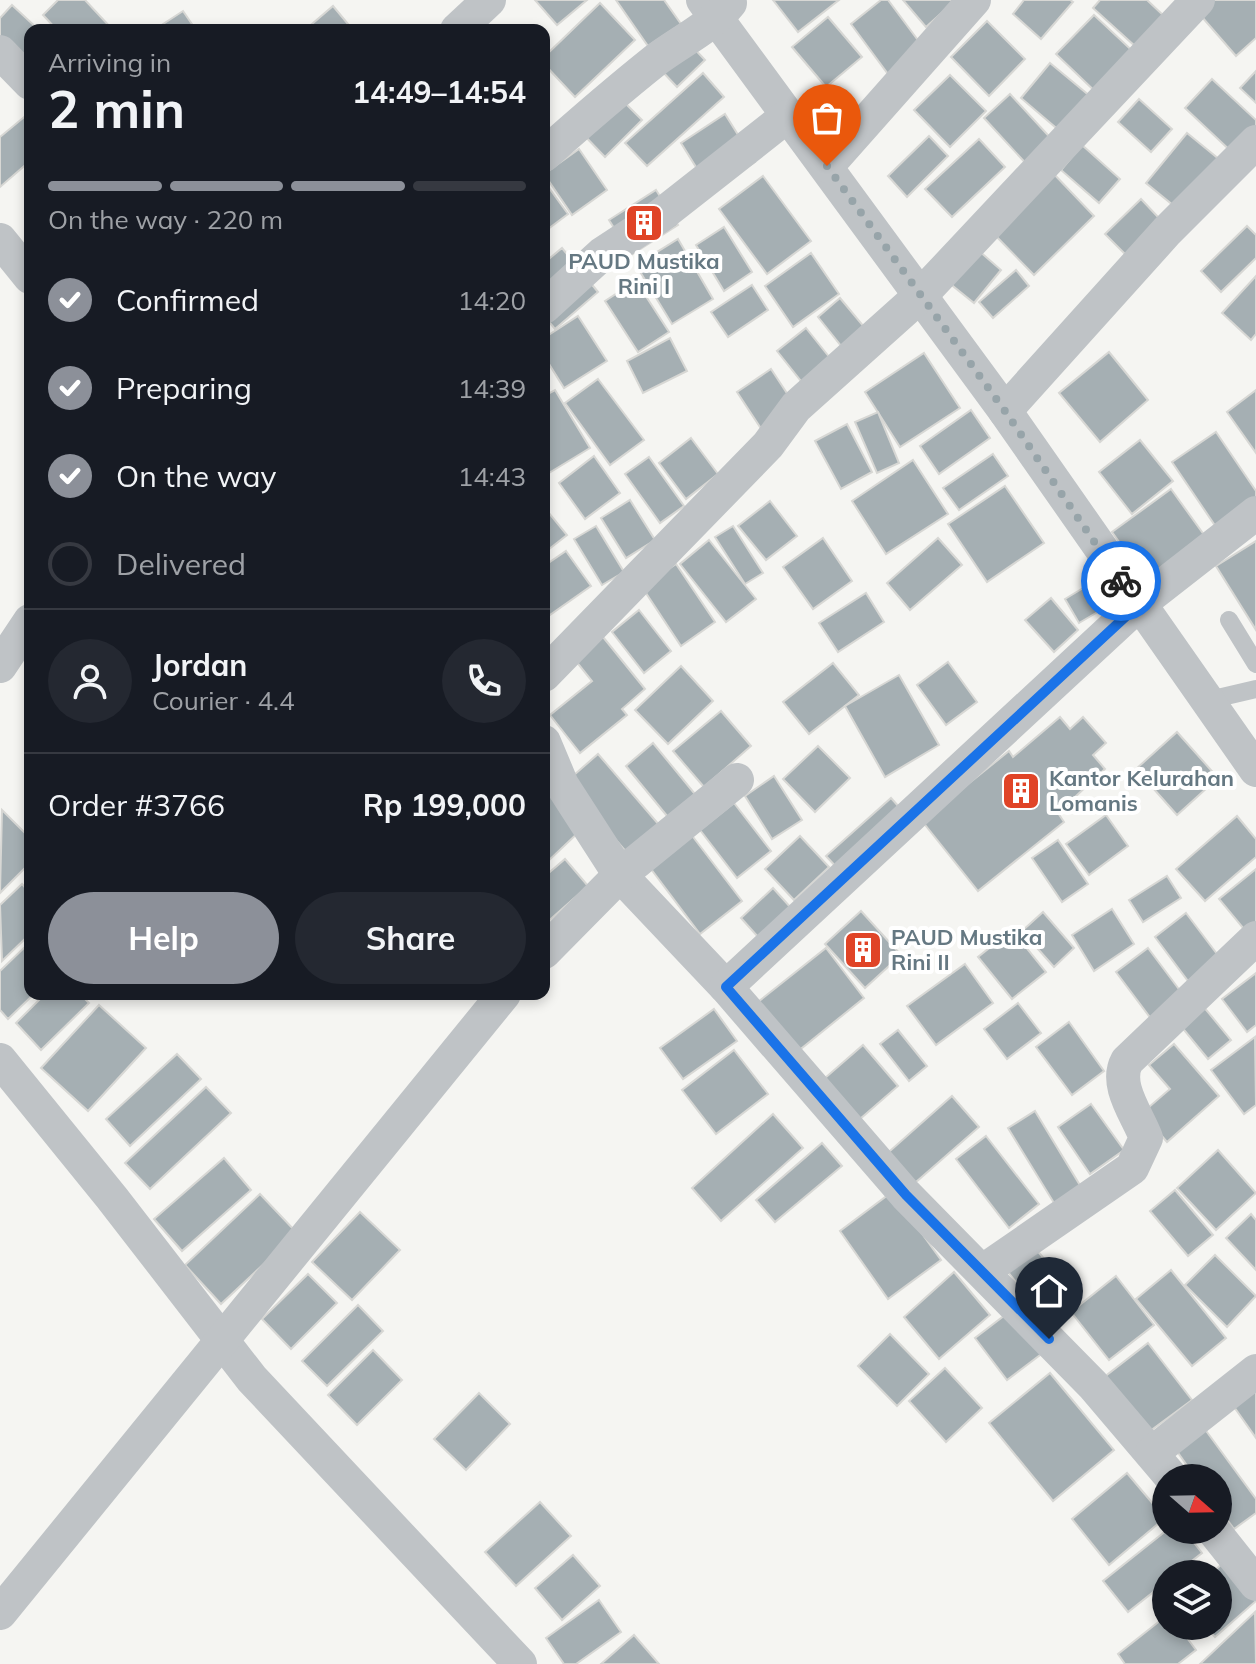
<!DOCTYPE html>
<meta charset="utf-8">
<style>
:root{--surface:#171b24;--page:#242831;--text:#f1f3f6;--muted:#9ea1a6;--line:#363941;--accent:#8c9099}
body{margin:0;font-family:Mulish,sans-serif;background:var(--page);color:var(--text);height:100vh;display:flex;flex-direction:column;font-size:30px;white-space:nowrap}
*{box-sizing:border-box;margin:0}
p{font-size:26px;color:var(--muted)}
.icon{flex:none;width:44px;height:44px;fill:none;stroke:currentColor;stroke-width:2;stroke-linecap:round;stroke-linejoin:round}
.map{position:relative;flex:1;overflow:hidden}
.panel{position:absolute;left:24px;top:24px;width:526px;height:976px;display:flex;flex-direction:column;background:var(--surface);border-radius:16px;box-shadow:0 4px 12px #0003}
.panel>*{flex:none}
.needle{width:52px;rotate:110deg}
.fabs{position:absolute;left:1152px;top:1464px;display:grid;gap:16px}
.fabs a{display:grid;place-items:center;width:80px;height:80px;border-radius:50%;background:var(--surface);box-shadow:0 4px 12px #0003;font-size:40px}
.pin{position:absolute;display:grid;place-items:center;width:68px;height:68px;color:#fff;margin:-82px -34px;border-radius:50% 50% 50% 0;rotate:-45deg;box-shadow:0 0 8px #0007}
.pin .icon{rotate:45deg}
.courier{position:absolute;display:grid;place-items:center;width:80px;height:80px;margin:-40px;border:6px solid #1a73e8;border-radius:50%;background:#fff;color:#222;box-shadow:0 2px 10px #0007}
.head em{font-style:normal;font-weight:700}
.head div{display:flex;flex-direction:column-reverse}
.head{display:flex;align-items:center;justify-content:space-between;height:136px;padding:0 24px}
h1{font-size:52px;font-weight:700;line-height:60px}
.bar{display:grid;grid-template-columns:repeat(4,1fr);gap:12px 8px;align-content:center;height:96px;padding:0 24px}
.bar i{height:10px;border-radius:6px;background:var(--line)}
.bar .on{background:var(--accent)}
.bar p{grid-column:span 4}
.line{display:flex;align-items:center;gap:20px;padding:0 24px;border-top:2px solid var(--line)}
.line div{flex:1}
.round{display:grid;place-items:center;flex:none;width:84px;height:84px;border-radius:42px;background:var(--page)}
ol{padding:0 24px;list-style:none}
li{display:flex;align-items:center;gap:24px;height:88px}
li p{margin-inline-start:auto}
li .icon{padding:8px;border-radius:50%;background:var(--accent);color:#fff;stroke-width:4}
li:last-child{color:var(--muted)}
li i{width:44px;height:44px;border:4px solid var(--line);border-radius:50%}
.action{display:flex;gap:16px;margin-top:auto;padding:16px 24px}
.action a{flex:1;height:92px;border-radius:48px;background:var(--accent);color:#fff;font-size:32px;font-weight:700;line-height:92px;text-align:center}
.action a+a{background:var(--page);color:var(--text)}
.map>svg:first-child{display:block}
.building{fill:#a5afb3;stroke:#d7d7d4;stroke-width:2}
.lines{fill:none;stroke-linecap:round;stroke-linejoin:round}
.service{stroke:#bfc3c6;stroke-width:18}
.minor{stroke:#bfc3c6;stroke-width:34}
.done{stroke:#97a4a9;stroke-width:8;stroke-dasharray:0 14.4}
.route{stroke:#1a73e8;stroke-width:10}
.labels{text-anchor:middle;stroke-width:8;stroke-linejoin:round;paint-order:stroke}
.poi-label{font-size:22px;font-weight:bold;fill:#657882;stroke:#fff;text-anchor:start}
</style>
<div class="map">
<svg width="1256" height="1664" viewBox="0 0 1256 1664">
<rect width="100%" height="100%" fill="#f5f5f2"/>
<g class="building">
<path d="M58,0h27l28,30h-56l-14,-15z"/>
<path d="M535,0h52l-30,25z"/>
<path d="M616,0h48l17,24 -33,22z"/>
<path d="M773,0h66l-41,32z"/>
<path d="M881,0h7l35,47 -35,27 -37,-50z"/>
<path d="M903,0h53l-30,27z"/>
<path d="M1024,0h46l3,2 -32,37 -28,-25z"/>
<path d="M1100,0h47l17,16 -28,31 -43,-39z"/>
<path d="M1204,0h52v38l-20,18 -41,-47z"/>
<path d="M600,3l35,37 -60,57 -31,-33v-7z"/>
<path d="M12,5l27,25h-9v25l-4,5 -26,-23v-19z"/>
<path d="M333,6l20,24h-48z"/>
<path d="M183,11l13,19h-42z"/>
<path d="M1094,15l46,43 -38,40 -46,-44z"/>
<path d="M828,17l34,40 -36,30 -34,-40z"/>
<path d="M987,21l38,38 -36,37 -38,-39z"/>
<path d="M687,41l18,19 -28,27 -18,-19z"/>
<path d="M1050,63l47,39 -29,36 -47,-40z"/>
<path d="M1256,71v32l-16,-15z"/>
<path d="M703,73l21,24 -77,69 -22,-23z"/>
<path d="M950,75l36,36 -36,36 -36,-37z"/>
<path d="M1212,79l44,41v14l-20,22 -51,-48z"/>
<path d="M1010,94l47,51 -26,24 -47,-51z"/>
<path d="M617,95l25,25 -37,37 -25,-26z"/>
<path d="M1139,99l33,30 -21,23 -33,-30z"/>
<path d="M29,113l1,48 -30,26v-50z"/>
<path d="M725,114l30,48 -44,29 -30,-48z"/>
<path d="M1187,133l44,36 -41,50 -44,-36z"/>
<path d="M929,136l19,20 -41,41 -19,-21z"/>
<path d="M979,139l26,28 -53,50 -27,-28z"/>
<path d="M1082,145l38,34 -21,24 -38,-33z"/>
<path d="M579,149l28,41 -35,25 -28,-41z"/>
<path d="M1051,171l43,45 -60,59 -44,-45z"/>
<path d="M763,176l48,65 -44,33 -48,-65z"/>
<path d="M544,181l24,33 -24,18z"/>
<path d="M656,190l22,35 -47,30 -22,-35z"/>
<path d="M1141,199l33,35 -35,34 -34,-34z"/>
<path d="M1247,226l9,9v23l-35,34 -20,-21z"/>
<path d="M724,227l28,45 -28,19 -28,-46z"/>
<path d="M678,239l35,60 -41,25 -36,-59z"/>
<path d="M971,244l30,26 -27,33 -31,-25z"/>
<path d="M562,248l36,44 -43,37 -11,-13v-53z"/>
<path d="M811,253l28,41 -46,33 -28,-41z"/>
<path d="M1016,270l13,16 -36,32 -14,-16z"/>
<path d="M1256,276v58l-5,6 -29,-27z"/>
<path d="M636,281l33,51 -31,20 -33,-51z"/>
<path d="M752,285l16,25 -40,27 -17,-25z"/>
<path d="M840,298l25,30 -23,19 -24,-30z"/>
<path d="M578,316l29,45 -43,27 -20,-32v-18z"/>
<path d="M806,328l28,35 -29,23 -28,-35z"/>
<path d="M670,338l17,33 -44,22 -16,-32z"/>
<path d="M1109,352l39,48 -48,42 -41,-49z"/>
<path d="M924,353l36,55 -60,39 -35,-55z"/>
<path d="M771,369l25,38 -34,23 -25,-38z"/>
<path d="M598,379l46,61 -34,25 -45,-62z"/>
<path d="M555,390l35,58 -46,28v-80z"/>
<path d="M1256,390v63l-29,-41z"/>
<path d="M971,410l19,28 -51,36 -19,-28z"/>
<path d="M878,412l21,51 -22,10 -22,-51z"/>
<path d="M847,424l25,48 -31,17 -26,-48z"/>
<path d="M1216,432l40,59v8l-40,28 -44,-65z"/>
<path d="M691,438l27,36 -32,25 -27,-36z"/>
<path d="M1140,440l33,41 -41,33 -33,-42z"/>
<path d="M993,454l15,22 -49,34 -16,-22z"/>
<path d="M594,456l26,37 -35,26 -26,-36z"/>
<path d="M649,457l35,49 -24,17 -35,-49z"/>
<path d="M913,460l35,54 -62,40 -34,-53z"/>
<path d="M1005,486l39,57 -57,39 -39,-58z"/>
<path d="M1171,489l36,50 -59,43 -36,-50z"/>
<path d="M630,500l25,40 -29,18 -25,-40z"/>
<path d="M770,501l27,35 -31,24 -28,-34z"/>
<path d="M544,507l23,28 -23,18z"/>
<path d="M596,526l28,46 -22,13 -28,-46z"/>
<path d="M733,526l30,47 -18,11 -30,-47z"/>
<path d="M823,538l29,43 -39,28 -30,-42z"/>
<path d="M938,538l24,27 -52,45 -23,-27z"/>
<path d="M709,540l47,59 -30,23 -46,-58z"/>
<path d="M1256,541v89l-40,-64z"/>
<path d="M566,551l25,35 -44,31 -3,-5v-46z"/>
<path d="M676,564l39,58 -34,24 -39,-59z"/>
<path d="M1098,579l15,24 -34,20 -14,-24z"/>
<path d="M866,593l18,29 -46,30 -19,-29z"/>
<path d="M1051,598l27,32 -24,22 -29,-32z"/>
<path d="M639,610l32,41 -27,22 -32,-41z"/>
<path d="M603,637l42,52 -23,20 5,6 -47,38 -30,-38 42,-34 -17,-21z"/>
<path d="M948,662l29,40 -31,23 -29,-40z"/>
<path d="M833,663l26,32 -50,39 -26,-32z"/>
<path d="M681,666l32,35 -45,43 -33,-34z"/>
<path d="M899,675l40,70 -54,32 -40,-71z"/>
<path d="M721,711l30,35 -47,41 -31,-36z"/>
<path d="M1060,717l10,12 13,-12 23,26 -13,12 12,14 -47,44 6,9 -86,69 -56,-70 87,-70 4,6z"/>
<path d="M1177,732l41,46 -41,37 -41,-46z"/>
<path d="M653,743l46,56 -27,23 -46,-56z"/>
<path d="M818,746l32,32 -35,34 -32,-33z"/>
<path d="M598,754l62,72 -32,28 -62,-72z"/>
<path d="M774,776l28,44 -30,19 -27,-43z"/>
<path d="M548,792l34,37 -38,36v-69z"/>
<path d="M891,798l26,29 -64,58 -27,-29z"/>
<path d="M734,803l37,48 -34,27 -37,-48z"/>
<path d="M2,810l28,28v25l-30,30z"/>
<path d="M1106,815l22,31 -39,29 -23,-31z"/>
<path d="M1237,816l19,23v18l-51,44 -29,-32z"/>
<path d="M690,833l52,68 -42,33 -52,-69z"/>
<path d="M800,836l29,31 -35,33 -29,-31z"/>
<path d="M1058,840l30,44 -26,18 -30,-44z"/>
<path d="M565,859l23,27 -44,39v-48z"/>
<path d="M1256,869v59l-8,6 -29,-35z"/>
<path d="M1167,876l14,22 -38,24 -14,-22z"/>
<path d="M22,884l8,9v41l-28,27 -2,-56z"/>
<path d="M773,888l28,31 -32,30 -28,-31z"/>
<path d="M1112,909l22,35 -40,27 -22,-36z"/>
<path d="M861,911l40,44 -36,33 -40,-44z"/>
<path d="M1043,912l31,36 -20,19 -32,-36z"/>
<path d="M1186,913l34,45 -32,23 -33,-44z"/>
<path d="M1012,930l34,42 -34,27 -34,-42z"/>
<path d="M30,942v52h4l-26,25 -8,-9v-39z"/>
<path d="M826,948l38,50 -67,54 -39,-50z"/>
<path d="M1148,948l36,48 -32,24 -36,-48z"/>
<path d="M965,964l28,39 -57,42 -29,-39z"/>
<path d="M1256,973v52l-9,7 -25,-33z"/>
<path d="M45,994h35l9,9 -48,47 -25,-27z"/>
<path d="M1198,1000l33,40 -23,19 -33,-40z"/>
<path d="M1018,1003l23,30 -34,26 -23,-30z"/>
<path d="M99,1005l47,43 -58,63 -47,-43z"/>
<path d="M714,1009l23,32 -54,38 -23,-31z"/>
<path d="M1069,1022l35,49 -32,24 -36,-48z"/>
<path d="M898,1030l29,36 -18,15 -29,-37z"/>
<path d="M1255,1037l1,68 -12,9 -33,-44z"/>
<path d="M1174,1044l45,52 -52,46 -25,-29 28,-24 -21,-24z"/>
<path d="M863,1045l35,41 -38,33 -35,-41z"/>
<path d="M734,1050l34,44 -52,40 -34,-44z"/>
<path d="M177,1054l24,25 -71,67 -24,-27z"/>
<path d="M206,1087l25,26 -81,76 -25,-26z"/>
<path d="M952,1096l27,31 -71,62 -26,-31z"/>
<path d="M1091,1104l33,46 -34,24 -32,-47z"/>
<path d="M1035,1111l46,76 -27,16 -46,-75z"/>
<path d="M773,1114l30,34 -82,73 -29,-33z"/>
<path d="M986,1136l53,68 -30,24 -53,-69z"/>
<path d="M822,1143l20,23 -67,56 -19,-22z"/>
<path d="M1218,1150l38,43 -40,37 -39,-42z"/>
<path d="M224,1158l27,32 -69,61 -28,-32z"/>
<path d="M1175,1190l38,45 -25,21 -38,-45z"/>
<path d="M892,1192l49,68 -53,39 -48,-68z"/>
<path d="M260,1194l37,39 -76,71 -36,-39z"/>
<path d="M360,1212l40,38 -48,50 -40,-38z"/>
<path d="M1251,1214l5,6v50l-30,-32z"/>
<path d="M1036,1249l43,52 -29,24 -42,-53z"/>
<path d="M1215,1255l41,41 -29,31 -42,-42z"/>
<path d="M1171,1270l55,68 -34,28 -56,-67z"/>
<path d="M954,1272l36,43 -51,44 -35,-42z"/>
<path d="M308,1274l29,29 -46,46 -29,-30z"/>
<path d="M1116,1276l38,49 -45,35 -38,-48z"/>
<path d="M358,1305l25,26 -56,55 -25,-25z"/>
<path d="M1013,1309l31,43 -37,28 -32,-42z"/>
<path d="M890,1334l39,40 -32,32 -39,-40z"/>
<path d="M1148,1343l44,57 -46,34 -43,-56z"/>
<path d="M373,1350l29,30 -45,45 -29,-30z"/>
<path d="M945,1368l37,40 -36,34 -37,-41z"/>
<path d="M1050,1373l64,77 -61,51 -64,-78z"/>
<path d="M1256,1387v51l-24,-34z"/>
<path d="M479,1393l31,31 -44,46 -32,-31z"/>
<path d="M1204,1428l52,71v14l-22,16 -16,-22v-29h-22l-20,-28z"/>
<path d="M1127,1473l38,45 -56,47 -37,-46z"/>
<path d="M540,1502l31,34 -55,50 -31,-34z"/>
<path d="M1167,1530h17l18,23 -27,21h-9v8l-38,30 -25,-31z"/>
<path d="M573,1555l27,31 -38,34 -27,-32z"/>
<path d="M1226,1560l30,34v7l-41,36 -10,-11h13v-52h-7z"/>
<path d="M599,1600l22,32 -45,32h-12l-18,-26z"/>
<path d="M1255,1612l1,52h-56z"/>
<path d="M1166,1616v10h12l18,24 -18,14h-53l-7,-10z"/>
<path d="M634,1635l25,29h-58z"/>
</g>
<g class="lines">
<g class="service">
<path d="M1229,620l27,44"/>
<path d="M1209,700l47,-11"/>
</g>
<g class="minor">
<path d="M703,0l302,411 251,359"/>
<path d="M457,30l32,-30"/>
<path d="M0,52l30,31"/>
<path d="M544,155c37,-33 74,-65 113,-96 24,-18 54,-32 73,-56"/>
<path d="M827,166l147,-166"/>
<path d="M0,240l30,37"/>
<path d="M544,307l58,-53 58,-38 126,-99"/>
<path d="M1005,411l162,-180 89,-89"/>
<path d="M0,666l30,-45"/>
<path d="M544,675l224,-230 28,-38 124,-111 278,-296"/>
<path d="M544,742l18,43 58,90 106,112 180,208 187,190 79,93"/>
<path d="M544,952l76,-77 117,-95"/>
<path d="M726,987l412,-382 118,-92"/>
<path d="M0,1060l112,138 140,181 268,285"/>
<path d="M983,1271l149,-103 14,-30c-9,-24 -32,-53 -19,-77l129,-123"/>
<path d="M1152,1453l104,-82"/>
<path d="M1213,1530l43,54"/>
<path d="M0,1613l504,-619"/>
</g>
</g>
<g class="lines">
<path class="done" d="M827,166l178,245 116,170"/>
<path class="route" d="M1049,1339l-143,-144 -180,-208 412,-382 -17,-24"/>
</g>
<defs>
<symbol id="building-square" viewBox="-11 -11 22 22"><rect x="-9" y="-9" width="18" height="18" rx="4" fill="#e04427" stroke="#fff"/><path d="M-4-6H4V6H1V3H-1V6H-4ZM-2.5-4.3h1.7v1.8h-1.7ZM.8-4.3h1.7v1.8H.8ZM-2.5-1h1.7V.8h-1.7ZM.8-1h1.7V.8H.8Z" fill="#fff"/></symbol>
</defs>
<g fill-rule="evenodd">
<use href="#building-square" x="622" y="201" width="44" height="44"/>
<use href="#building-square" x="999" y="769" width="44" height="44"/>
<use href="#building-square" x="841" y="928" width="44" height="44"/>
</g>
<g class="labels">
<g class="poi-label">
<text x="644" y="269" text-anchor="middle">PAUD Mustika<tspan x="644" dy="25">Rini I</tspan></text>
<text x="1049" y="786">Kantor Kelurahan<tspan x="1049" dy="25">Lomanis</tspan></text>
<text x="891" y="945">PAUD Mustika<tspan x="891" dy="25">Rini II</tspan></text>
</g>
</g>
</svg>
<div class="fabs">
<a><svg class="needle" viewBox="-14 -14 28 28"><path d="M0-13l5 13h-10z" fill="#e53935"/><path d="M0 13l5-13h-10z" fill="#9ea1a6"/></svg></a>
<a><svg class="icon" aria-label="layers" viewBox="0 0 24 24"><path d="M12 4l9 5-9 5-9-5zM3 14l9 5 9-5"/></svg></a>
</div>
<div class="pin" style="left:827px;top:166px;background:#ea580c"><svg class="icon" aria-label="bag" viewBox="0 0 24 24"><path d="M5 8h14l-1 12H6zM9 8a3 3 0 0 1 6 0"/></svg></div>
<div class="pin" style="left:1049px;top:1339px;background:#1f2937"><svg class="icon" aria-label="home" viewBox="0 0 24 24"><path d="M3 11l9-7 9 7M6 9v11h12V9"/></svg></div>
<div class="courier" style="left:1121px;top:581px"><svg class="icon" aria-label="bike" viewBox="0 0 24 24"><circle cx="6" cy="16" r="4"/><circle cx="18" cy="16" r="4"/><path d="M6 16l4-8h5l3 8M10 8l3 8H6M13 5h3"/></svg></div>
<section class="panel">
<div class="head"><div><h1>2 min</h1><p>Arriving in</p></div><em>14:49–14:54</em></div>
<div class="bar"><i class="on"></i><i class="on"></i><i class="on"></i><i></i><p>On the way · 220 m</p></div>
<ol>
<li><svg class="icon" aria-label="check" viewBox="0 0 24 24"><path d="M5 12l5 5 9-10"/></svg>Confirmed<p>14:20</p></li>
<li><svg class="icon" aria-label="check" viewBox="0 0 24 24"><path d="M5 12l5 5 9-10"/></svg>Preparing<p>14:39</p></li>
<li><svg class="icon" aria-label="check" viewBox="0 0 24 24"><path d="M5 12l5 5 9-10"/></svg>On the way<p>14:43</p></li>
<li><i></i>Delivered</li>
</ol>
<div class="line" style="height:144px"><a class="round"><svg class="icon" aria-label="person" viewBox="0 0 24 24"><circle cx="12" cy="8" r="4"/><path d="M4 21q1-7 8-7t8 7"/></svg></a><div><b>Jordan</b><p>Courier · 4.4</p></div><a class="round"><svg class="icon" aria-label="phone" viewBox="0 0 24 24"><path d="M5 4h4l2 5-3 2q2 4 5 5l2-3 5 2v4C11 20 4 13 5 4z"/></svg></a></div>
<div class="line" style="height:104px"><div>Order #3766</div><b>Rp 199,000</b></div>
<div class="action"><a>Help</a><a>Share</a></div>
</section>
</div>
